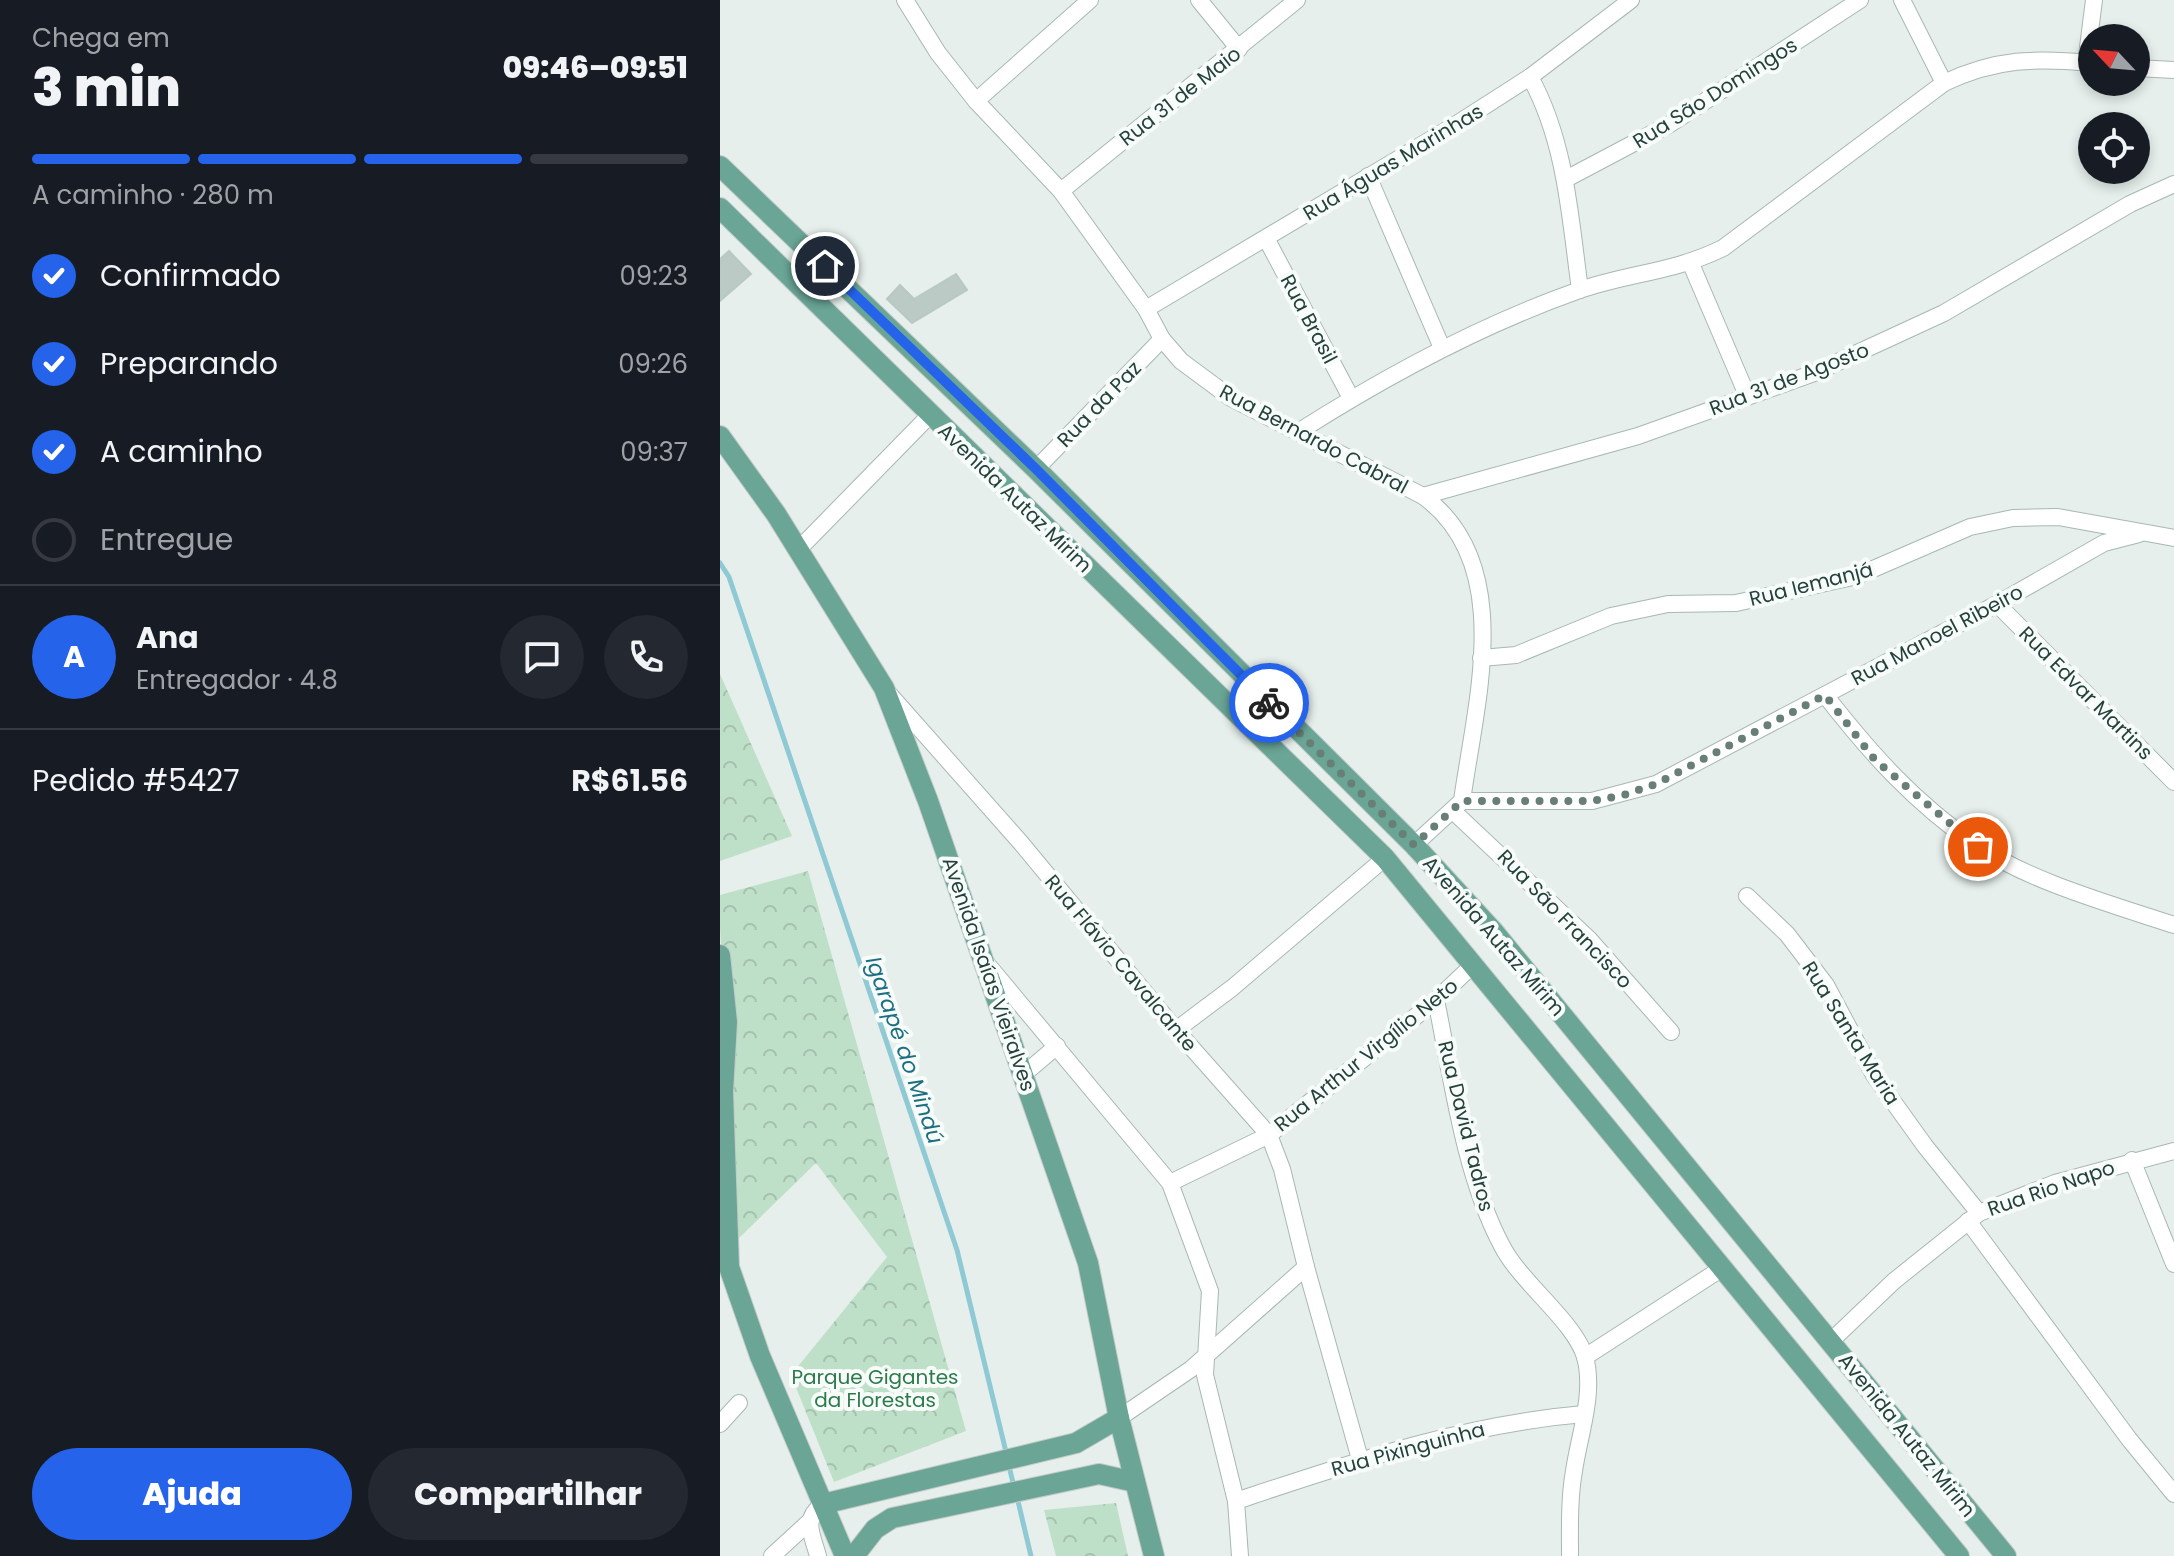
<!DOCTYPE html>
<html lang="pt">
<meta charset="utf-8">
<style>
:root{--surface:#171b24;--page:#242831;--text:#f1f3f6;--muted:#9ea1a6;--line:#363941;--accent:#2563eb}
body{margin:0;font-family:Poppins,sans-serif;background:var(--page);color:var(--text);height:100vh;display:flex;flex-direction:column;font-size:30px;white-space:nowrap}
*{box-sizing:border-box;margin:0}
p{font-size:26px;color:var(--muted)}
.icon{flex:none;width:44px;height:44px;fill:none;stroke:currentColor;stroke-width:2;stroke-linecap:round;stroke-linejoin:round}
.map{position:relative;flex:1;overflow:hidden}
.sheet{display:flex;flex-direction:column;background:var(--surface);width:720px}
.sheet>*{flex:none}
.needle{width:52px;rotate:296deg}
.fabs{position:absolute;left:1358px;top:24px;display:grid;gap:16px}
.fabs a{display:grid;place-items:center;width:72px;height:72px;border-radius:50%;background:var(--surface);box-shadow:0 4px 12px #0003;font-size:40px}
.pin{position:absolute;display:grid;place-items:center;width:68px;height:68px;color:#fff;margin:-34px;border:4px solid #fff;border-radius:50%;box-shadow:0 2px 8px #0007}
.courier{position:absolute;display:grid;place-items:center;width:80px;height:80px;margin:-40px;border:6px solid #2563eb;border-radius:50%;background:#fff;color:#222;box-shadow:0 2px 10px #0007}
.overview em{font-style:normal;font-weight:800}
.overview div{display:flex;flex-direction:column-reverse}
.overview{display:flex;align-items:center;justify-content:space-between;height:136px;padding:0 32px}
h1{font-size:52px;font-weight:800;line-height:60px}
.bar{display:grid;grid-template-columns:repeat(4,1fr);gap:12px 8px;align-content:center;height:96px;padding:0 32px}
.bar i{height:10px;border-radius:6px;background:var(--line)}
.bar .active{background:var(--accent)}
.bar p{grid-column:span 4}
.line{display:flex;align-items:center;gap:20px;padding:0 32px;border-top:2px solid var(--line)}
.line div{flex:1}
.round{display:grid;place-items:center;flex:none;width:84px;height:84px;border-radius:42px;background:var(--page)}
ol{padding:0 32px;list-style:none}
li{display:flex;align-items:center;gap:24px;height:88px}
li p{margin-inline-start:auto}
li .icon{padding:8px;border-radius:50%;background:var(--accent);color:#fff;stroke-width:4}
li:last-child{color:var(--muted)}
li i{width:44px;height:44px;border:4px solid var(--line);border-radius:50%}
.cta{display:flex;gap:16px;margin-top:auto;padding:16px 32px}
.cta a{flex:1;height:92px;border-radius:48px;background:var(--accent);color:#fff;font-size:32px;font-weight:800;line-height:92px;text-align:center}
.cta a+a{background:var(--page);color:var(--text)}
main{display:flex;flex:1;min-height:0}
.map>svg:first-child{display:block}
.park{fill:url(#park-crowns)}
.lines{fill:none;stroke-linecap:round;stroke-linejoin:round}
.stream{stroke:#8ec9d4;stroke-width:5}
.building{fill:#bbcac4;stroke:#b8c9c2;stroke-width:2}
.minor-casing{stroke:#a8b8b2;stroke-width:18}
.major-casing{stroke:#c2cac8;stroke-width:22}
.minor{stroke:#fff;stroke-width:16}
.major{stroke:#6aa596;stroke-width:20}
.done{stroke:#687f78;stroke-width:8;stroke-dasharray:0 14.4}
.route{stroke:#2563eb;stroke-width:10}
.labels{text-anchor:middle;stroke-width:8;stroke-linejoin:round;paint-order:stroke}
.street-label{font-size:20px;fill:#24423a;stroke:#f7fbf9}
.park-label{font-size:20px;fill:#2d7a4b;stroke:#f7fbf9}
.water-label{font-size:22px;font-style:italic;fill:#1c6f80;stroke:#f7fbf9}
</style>
<main>
<section class="sheet">
<div class="overview"><div><h1>3 min</h1><p>Chega em</p></div><em>09:46–09:51</em></div>
<div class="bar"><i class="active"></i><i class="active"></i><i class="active"></i><i></i><p>A caminho · 280 m</p></div>
<ol>
<li><svg class="icon" aria-label="check" viewBox="0 0 24 24"><path d="M5 12l5 5 9-10"/></svg>Confirmado<p>09:23</p></li>
<li><svg class="icon" aria-label="check" viewBox="0 0 24 24"><path d="M5 12l5 5 9-10"/></svg>Preparando<p>09:26</p></li>
<li><svg class="icon" aria-label="check" viewBox="0 0 24 24"><path d="M5 12l5 5 9-10"/></svg>A caminho<p>09:37</p></li>
<li><i></i>Entregue</li>
</ol>
<div class="line" style="height:144px"><b class="round" style="background:var(--accent);color:#fff">A</b><div><b>Ana</b><p>Entregador · 4.8</p></div><a class="round"><svg class="icon" aria-label="chat" viewBox="0 0 24 24"><path d="M4 5h16v11H9l-5 4z"/></svg></a><a class="round"><svg class="icon" aria-label="phone" viewBox="0 0 24 24"><path d="M5 4h4l2 5-3 2q2 4 5 5l2-3 5 2v4C11 20 4 13 5 4z"/></svg></a></div>
<div class="line" style="height:104px"><div>Pedido #5427</div><b>R$61.56</b></div>
<div class="cta"><a>Ajuda</a><a>Compartilhar</a></div>
</section>
<div class="map">
<svg width="1454" height="1556" viewBox="0 0 1454 1556">
<defs>
<pattern id="park-crowns" width="20" height="18" patternUnits="userSpaceOnUse" patternTransform="scale(2)"><rect width="20" height="18" fill="#bfe0c8"/><path d="M2 6a3 3 0 1 1 6 0M12 15a3 3 0 1 1 6 0" fill="none" stroke="#a4c1ad"/></pattern>
</defs>
<rect width="100%" height="100%" fill="#e6efeb"/>
<g class="park">
<path d="M0,674l72,162 -72,25z"/>
<path d="M88,871l158,560 -132,51 -43,-107 96,-118 -71,-94 -78,76 -18,-311v-33z"/>
<path d="M396,1503l12,53h-72l-12,-46z"/>
</g>
<g class="lines">
<g class="stream">
<path d="M0,563l9,14 228,673 50,206"/>
<path d="M289,1466l5,21"/>
<path d="M297,1497l14,59"/>
</g>
</g>
<g class="building">
<path d="M9,251l22,23 -31,27v-42z"/>
<path d="M236,274l11,16 -55,33 -25,-24 13,-14 14,14z"/>
</g>
<g class="lines">
<defs>
<g id="minor">
<path d="M185,0l33,53 38,48 85,90 85,118 16,30 19,22 50,37 192,98c94,68 52,208 39,305l-48,44"/>
<path d="M479,0l40,49"/>
<path d="M1182,0l42,83"/>
<path d="M1366,63l8,-63"/>
<path d="M1416,68l38,2"/>
<path d="M810,77c36,65 40,140 50,213"/>
<path d="M256,101l114,-101"/>
<path d="M648,176l74,172"/>
<path d="M846,179l104,-55 190,-124"/>
<path d="M341,191l236,-191"/>
<path d="M547,240l84,158"/>
<path d="M971,264l56,131"/>
<path d="M426,309l306,-182 78,-50 101,-77"/>
<path d="M578,432c88,-56 180,-106 279,-141 50,-18 95,-18 146,-43l221,-165c52,-25 92,-25 148,-20"/>
<path d="M316,469l126,-130"/>
<path d="M703,496l215,-60 176,-63 130,-60 186,-109 44,-20"/>
<path d="M78,550l132,-135"/>
<path d="M1277,604l177,178"/>
<path d="M761,658l35,-3 95,-39 57,-12 68,-1 121,-27 113,-49 43,-9 45,-1 116,21"/>
<path d="M170,695l131,148 155,187 93,105 13,34 24,98 54,192"/>
<path d="M1105,695c46,59 89,107 151,150 52,36 138,60 198,80"/>
<path d="M742,801h130l64,-17 341,-180 107,-61 35,-9"/>
<path d="M734,812l135,127 82,93"/>
<path d="M1027,896l40,38 39,51 48,90 51,71 54,67"/>
<path d="M267,964l183,219 40,108 -5,84 31,126 4,55"/>
<path d="M716,1000c16,78 28,175 66,246 19,37 73,76 83,111 10,36 -6,79 -11,114 -5,28 -4,57 -4,85"/>
<path d="M456,1030l56,-42 153,-130"/>
<path d="M304,1074l33,-28"/>
<path d="M1412,1160l42,104"/>
<path d="M450,1183l99,-48 167,-135 37,-35"/>
<path d="M1248,1221l161,218 45,55"/>
<path d="M1111,1341l63,-60 85,-68 76,-30 119,-32"/>
<path d="M865,1357l139,-90"/>
<path d="M399,1418l72,-49 115,-102"/>
<path d="M0,1424l19,-21"/>
<path d="M516,1501c114,-38 227,-77 348,-87"/>
<path d="M52,1556l37,-34"/>
<path d="M98,1556c-6,-22 -16,-37 5,-52"/>
</g>
<g id="major">
<path d="M0,166l316,303 378,376 80,87 512,624"/>
<path d="M0,208l665,650 574,698"/>
<path d="M0,436l56,78 108,174 44,113 160,462 31,155 35,138"/>
<path d="M0,955l7,67 -4,70 6,175 31,89 85,200"/>
<path d="M103,1504l253,-61 43,-25"/>
<path d="M134,1556l21,-27 17,-11 207,-44 36,8"/>
</g>
</defs>
<use href="#minor" class="minor-casing"/>
<use href="#major" class="major-casing"/>
<use href="#minor" class="minor"/>
<use href="#major" class="major"/>
</g>
<g class="lines">
<path class="done" d="M549,703l145,142 48,-44h130l32,-6 32,-11 169,-89 50,65 103,87"/>
<path class="route" d="M105,266l211,203 233,234"/>
</g>
<g class="labels">
<g class="street-label">
<text transform="translate(995 93) rotate(-32)" y="7">Rua São Domingos</text>
<text transform="translate(460 96) rotate(-38)" y="7">Rua 31 de Maio</text>
<text transform="translate(673 162) rotate(-31)" y="7">Rua Águas Marinhas</text>
<text transform="translate(589 319) rotate(62)" y="7">Rua Brasil</text>
<text transform="translate(1069 379) rotate(-21)" y="7">Rua 31 de Agosto</text>
<text transform="translate(379 404) rotate(-46)" y="7">Rua da Paz</text>
<text transform="translate(594 439) rotate(28)" y="7">Rua Bernardo Cabral</text>
<text transform="translate(295 498) rotate(44)" y="7">Avenida Autaz Mirim</text>
<text transform="translate(1091 584) rotate(-14)" y="7">Rua Iemanjá</text>
<text transform="translate(1217 635) rotate(-28)" y="7">Rua Manoel Ribeiro</text>
<text transform="translate(1366 693) rotate(45)" y="7">Rua Edvar Martins</text>
<text transform="translate(845 919) rotate(46)" y="7">Rua São Francisco</text>
<text transform="translate(774 936) rotate(49)" y="7">Avenida Autaz Mirim</text>
<text transform="translate(401 963) rotate(50)" y="7">Rua Flávio Cavalcante</text>
<text transform="translate(269 974) rotate(71)" y="7">Avenida Isaías Vieiralves</text>
<text transform="translate(1131 1033) rotate(58)" y="7">Rua Santa Maria</text>
<text transform="translate(646 1055) rotate(-39)" y="7">Rua Arthur Virgílio Neto</text>
<text transform="translate(746 1126) rotate(76)" y="7">Rua David Tadros</text>
<text transform="translate(1331 1188) rotate(-19)" y="7">Rua Rio Napo</text>
<text transform="translate(1187 1435) rotate(51)" y="7">Avenida Autaz Mirim</text>
<text transform="translate(688 1449) rotate(-15)" y="7">Rua Pixinguinha</text>
</g>
<g class="park-label">
<text x="155" y="1384">Parque Gigantes<tspan x="155" dy="23">da Florestas</tspan></text>
</g>
<g class="water-label">
<text transform="translate(185 1050) rotate(71)" y="8">Igarapé do Mindú</text>
</g>
</g>
</svg>
<div class="fabs">
<a><svg class="needle" viewBox="-14 -14 28 28"><path d="M0-13l5 13h-10z" fill="#e53935"/><path d="M0 13l5-13h-10z" fill="#9ea1a6"/></svg></a>
<a><svg class="icon" aria-label="locate" viewBox="0 0 24 24"><circle cx="12" cy="12" r="6"/><path d="M12 2v4M12 18v4M2 12h4M18 12h4"/></svg></a>
</div>
<div class="pin" style="left:1258px;top:847px;background:#ea580c"><svg class="icon" aria-label="bag" viewBox="0 0 24 24"><path d="M5 8h14l-1 12H6zM9 8a3 3 0 0 1 6 0"/></svg></div>
<div class="pin" style="left:105px;top:266px;background:#1f2937"><svg class="icon" aria-label="home" viewBox="0 0 24 24"><path d="M3 11l9-7 9 7M6 9v11h12V9"/></svg></div>
<div class="courier" style="left:549px;top:703px"><svg class="icon" aria-label="bike" viewBox="0 0 24 24"><circle cx="6" cy="16" r="4"/><circle cx="18" cy="16" r="4"/><path d="M6 16l4-8h5l3 8M10 8l3 8H6M13 5h3"/></svg></div>
</div>
</main>
